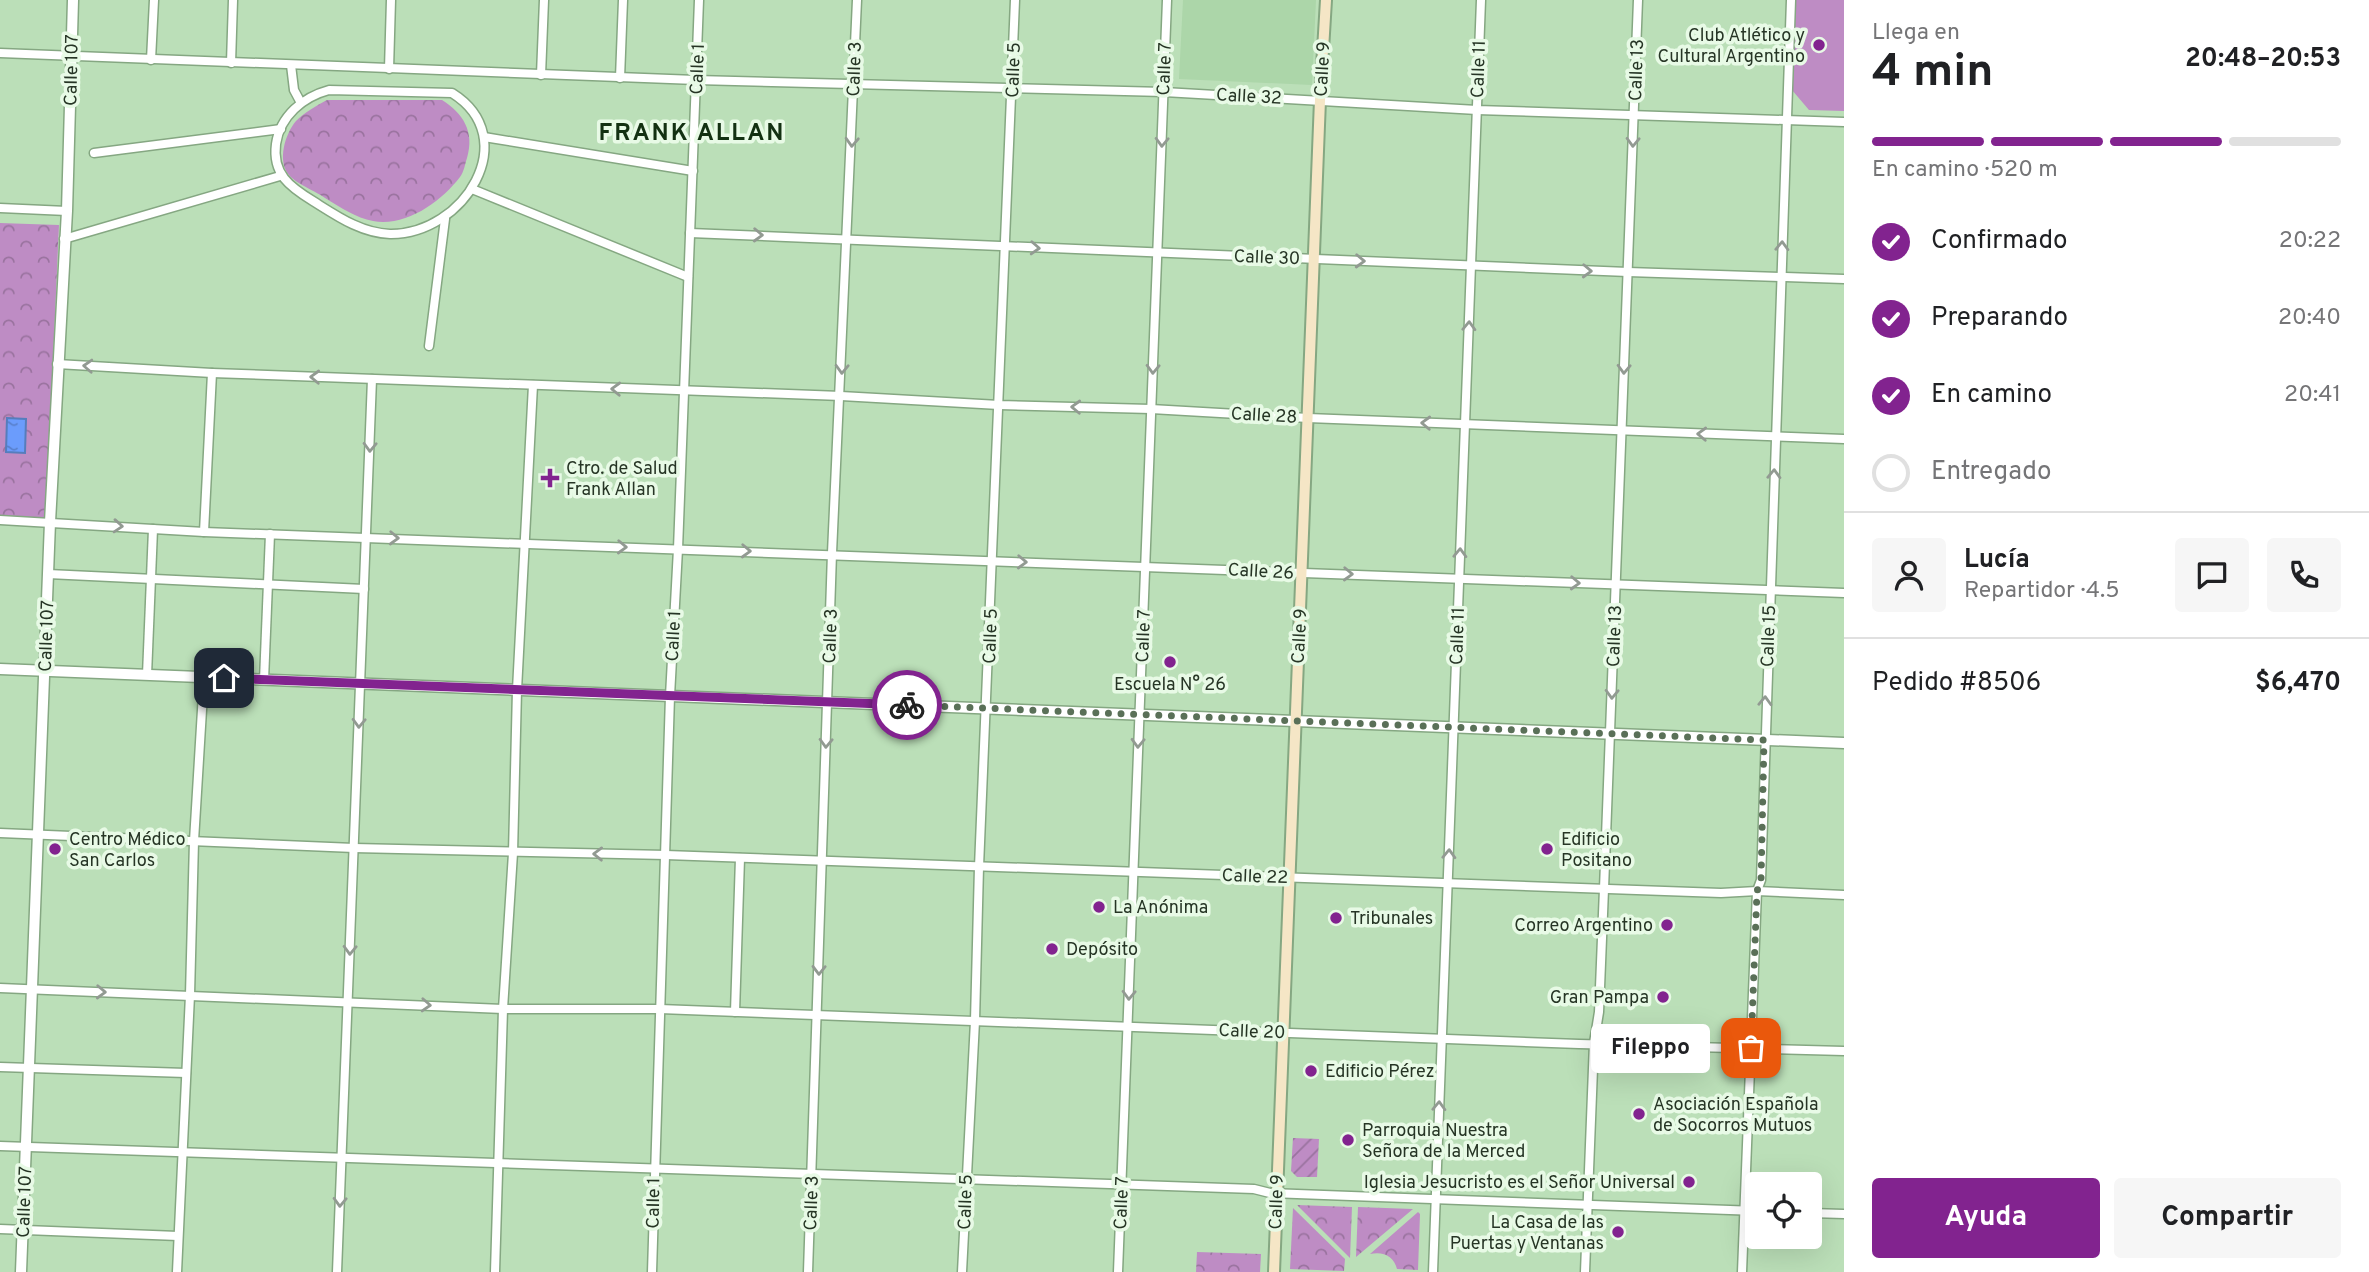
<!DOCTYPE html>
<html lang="es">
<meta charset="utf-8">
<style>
:root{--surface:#fff;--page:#f6f6f6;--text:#202124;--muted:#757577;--line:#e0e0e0;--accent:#82238f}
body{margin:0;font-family:Overpass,sans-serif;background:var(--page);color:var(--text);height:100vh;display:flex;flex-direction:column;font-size:26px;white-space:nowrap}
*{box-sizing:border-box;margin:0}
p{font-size:23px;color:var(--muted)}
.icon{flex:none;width:38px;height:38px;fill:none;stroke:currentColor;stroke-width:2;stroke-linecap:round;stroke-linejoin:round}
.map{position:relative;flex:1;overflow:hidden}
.drawer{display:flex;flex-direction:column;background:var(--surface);width:525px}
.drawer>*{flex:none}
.buttons{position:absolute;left:1745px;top:1172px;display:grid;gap:14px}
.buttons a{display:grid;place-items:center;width:77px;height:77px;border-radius:7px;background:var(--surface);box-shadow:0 7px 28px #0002;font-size:35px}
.pin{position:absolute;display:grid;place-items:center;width:60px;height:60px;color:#fff;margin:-30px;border-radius:14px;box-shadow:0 4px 10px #0006}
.courier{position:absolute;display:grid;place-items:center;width:70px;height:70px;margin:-35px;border:5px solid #82238f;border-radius:50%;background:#fff;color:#222;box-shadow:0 2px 9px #0007}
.bubble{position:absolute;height:49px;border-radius:7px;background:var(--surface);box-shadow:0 7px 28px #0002;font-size:23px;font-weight:700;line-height:49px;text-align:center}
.headline em{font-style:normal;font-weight:700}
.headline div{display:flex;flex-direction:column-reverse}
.headline{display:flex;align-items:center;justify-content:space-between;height:119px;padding:0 28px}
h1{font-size:46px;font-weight:700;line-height:52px}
.bar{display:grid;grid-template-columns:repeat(4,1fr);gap:10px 7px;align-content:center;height:84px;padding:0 28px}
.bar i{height:9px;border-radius:5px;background:var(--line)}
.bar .selected{background:var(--accent)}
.bar p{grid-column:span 4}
.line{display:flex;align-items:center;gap:18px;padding:0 28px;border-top:2px solid var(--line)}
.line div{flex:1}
.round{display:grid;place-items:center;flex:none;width:74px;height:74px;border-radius:7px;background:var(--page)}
ol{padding:0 28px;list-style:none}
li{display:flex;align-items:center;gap:21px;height:77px}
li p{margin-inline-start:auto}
li .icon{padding:7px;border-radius:50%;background:var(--accent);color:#fff;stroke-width:4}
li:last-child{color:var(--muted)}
li i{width:38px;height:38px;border:4px solid var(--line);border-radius:50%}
.button{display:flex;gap:14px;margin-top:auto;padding:14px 28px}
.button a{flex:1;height:80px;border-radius:7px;background:var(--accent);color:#fff;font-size:28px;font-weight:700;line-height:80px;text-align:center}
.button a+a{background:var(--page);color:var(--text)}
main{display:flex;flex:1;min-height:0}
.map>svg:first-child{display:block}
.built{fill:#acd6a9}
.park{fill:url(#park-crowns)}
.garden{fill:url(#garden-furrows)}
.pitch{fill:#be8cc4}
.water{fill:url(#water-ripples);stroke:#567dbc;stroke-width:2}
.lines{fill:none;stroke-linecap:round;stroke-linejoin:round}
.minor-casing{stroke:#85a782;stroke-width:11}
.tertiary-casing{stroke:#85a782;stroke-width:13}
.secondary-casing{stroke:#85a782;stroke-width:14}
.minor{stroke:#fff;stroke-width:8}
.tertiary{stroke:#fff;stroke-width:10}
.secondary{stroke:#f5e6c6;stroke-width:10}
.oneway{stroke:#929a92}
.done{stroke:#5a7058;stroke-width:7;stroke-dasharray:0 12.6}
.route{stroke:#82238f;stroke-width:9}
.poi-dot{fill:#82238f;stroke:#e8fae6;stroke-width:2.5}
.labels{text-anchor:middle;stroke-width:7;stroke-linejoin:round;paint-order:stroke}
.poi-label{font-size:18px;fill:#263525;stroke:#e8fae6;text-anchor:start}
.street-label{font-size:18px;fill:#263525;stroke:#e8fae6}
.district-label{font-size:24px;font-weight:bold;letter-spacing:2px;fill:#133112;stroke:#e8fae6}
</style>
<main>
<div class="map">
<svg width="1844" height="1272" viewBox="0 0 1844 1272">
<defs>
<pattern id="park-crowns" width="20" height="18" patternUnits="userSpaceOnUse" patternTransform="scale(1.75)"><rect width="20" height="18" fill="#be8cc4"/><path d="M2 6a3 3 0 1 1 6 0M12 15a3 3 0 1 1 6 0" fill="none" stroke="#9a739f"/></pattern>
<pattern id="garden-furrows" width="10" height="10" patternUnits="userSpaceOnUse" patternTransform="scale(1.75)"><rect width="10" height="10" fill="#be8cc4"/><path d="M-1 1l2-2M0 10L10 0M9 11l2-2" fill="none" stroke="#9a739f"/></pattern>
<pattern id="water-ripples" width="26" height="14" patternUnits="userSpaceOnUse" patternTransform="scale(1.75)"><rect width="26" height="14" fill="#6b9cfc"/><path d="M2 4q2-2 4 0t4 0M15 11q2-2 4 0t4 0" fill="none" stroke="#5880cc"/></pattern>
</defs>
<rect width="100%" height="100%" fill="#bbdfb8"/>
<path class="built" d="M1183,0h133l-4,85 -133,-6z"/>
<g class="park">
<path d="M327,100h115c21,13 33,32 25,58 -2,6 -3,14 -7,19 -19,25 -54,50 -87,44 -17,-3 -33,-14 -48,-23 -8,-6 -30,-15 -36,-23 -12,-14 -4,-41 7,-54 9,-9 20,-15 31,-21z"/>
<path d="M0,223l59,2 -13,293 -46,-1z"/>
<path d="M1297,1205l55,2 -2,51z"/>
<path d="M1358,1207l55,2 -57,48z"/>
<path d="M1293,1208l52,51 -1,12 -54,-2z"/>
<path d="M1418,1212l2,2 -2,56 -21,-1c-3,-13 -14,-18 -27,-15z"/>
<path d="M1197,1252l64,2 -1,18h-64z"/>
</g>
<path class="garden" d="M1293,1138l26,1 -2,38h-20l-6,-6z"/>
<path class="pitch" d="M1795,0h49v111l-35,-1 -17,-20z"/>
<path class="water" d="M7,418l19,1 -1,34 -19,-1z"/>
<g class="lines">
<defs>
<g id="minor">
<path d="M0,53l696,27 468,12 313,18 367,12"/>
<path d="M151,60l3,-60"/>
<path d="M231,63l2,-63"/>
<path d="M291,65l3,25 7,13"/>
<path d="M389,69l2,-69"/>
<path d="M541,75l3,-75"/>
<path d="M620,78l3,-78"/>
<path d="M329,90l123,3c72,45 12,142 -62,141 -29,-1 -53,-18 -77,-33 -23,-14 -41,-27 -37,-57 4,-28 27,-47 53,-54z"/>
<path d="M484,137l209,34"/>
<path d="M94,153l187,-24"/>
<path d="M472,189l216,88"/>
<path d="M0,208l67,3"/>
<path d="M690,233l938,39 216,7"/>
<path d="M64,239l216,-63"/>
<path d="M429,346l16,-127"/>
<path d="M57,364l155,9 629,23 158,9 152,4 157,9 536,21"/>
<path d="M0,520l204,12 1640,61"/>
<path d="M204,532l8,-159"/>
<path d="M48,574l316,15"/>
<path d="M147,675l6,-146"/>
<path d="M264,680l6,-146"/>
<path d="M0,833l354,15 312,7 1055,38 36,-2 87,4"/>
<path d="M0,988l503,21h157l919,35 265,7"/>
<path d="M735,1012l5,-154"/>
<path d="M0,1067l186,6"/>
<path d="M0,1146l1254,43 16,4 487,18"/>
<path d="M1810,1213l34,1"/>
<path d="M0,1229l178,7"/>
<path d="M177,1272l13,-277 4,-154 10,-164"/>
<path d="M337,1272l35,-893"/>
<path d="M495,1272l8,-263 10,-156 4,-163 16,-305"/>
<path d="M652,1272l18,-576 8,-147 21,-549"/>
<path d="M808,1272l24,-719 25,-553"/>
<path d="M962,1272l13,-251 4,-154 36,-867"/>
<path d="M1118,1272l49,-1272"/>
<path d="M1433,1272l48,-1272"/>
<path d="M1585,1272l9,-229 5,-31 5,-123 34,-889"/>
<path d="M1742,1272l15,-381 4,-11 30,-880"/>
</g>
<g id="tertiary">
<path d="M0,669l1844,74"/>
<path d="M21,1272l29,-750 17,-311 6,-211"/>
</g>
<path id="secondary" d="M1274,1272l46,-1172 6,-100"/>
</defs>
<use href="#minor" class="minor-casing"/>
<use href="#tertiary" class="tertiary-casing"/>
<use href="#secondary" class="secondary-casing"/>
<use href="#minor" class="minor"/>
<use href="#tertiary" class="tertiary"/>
<use href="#secondary" class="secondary"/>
</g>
<defs><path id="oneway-chevron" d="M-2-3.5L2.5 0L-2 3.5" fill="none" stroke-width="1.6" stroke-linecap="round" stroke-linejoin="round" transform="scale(1.75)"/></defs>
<g class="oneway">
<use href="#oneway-chevron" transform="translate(852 142) rotate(93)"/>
<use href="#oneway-chevron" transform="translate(1162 142) rotate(92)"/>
<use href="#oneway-chevron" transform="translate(1633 142) rotate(92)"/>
<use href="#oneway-chevron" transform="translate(758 235) rotate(2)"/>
<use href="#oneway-chevron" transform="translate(1782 246) rotate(-88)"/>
<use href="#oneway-chevron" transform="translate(1035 248) rotate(3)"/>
<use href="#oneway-chevron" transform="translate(1360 261) rotate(2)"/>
<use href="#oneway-chevron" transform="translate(1587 271) rotate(2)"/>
<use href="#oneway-chevron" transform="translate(1469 326) rotate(-88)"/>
<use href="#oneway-chevron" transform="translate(88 366) rotate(-177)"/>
<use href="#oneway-chevron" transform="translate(842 369) rotate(92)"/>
<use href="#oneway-chevron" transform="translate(1153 369) rotate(92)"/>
<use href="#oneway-chevron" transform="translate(1624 369) rotate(92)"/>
<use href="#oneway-chevron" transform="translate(315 377) rotate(-178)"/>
<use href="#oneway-chevron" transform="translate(616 389) rotate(-178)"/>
<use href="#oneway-chevron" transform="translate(1076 407) rotate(-178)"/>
<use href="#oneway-chevron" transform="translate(1426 423) rotate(-178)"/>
<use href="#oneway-chevron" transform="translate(1702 434) rotate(-178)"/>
<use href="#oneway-chevron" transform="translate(370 447) rotate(92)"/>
<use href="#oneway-chevron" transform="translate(1774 474) rotate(-88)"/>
<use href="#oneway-chevron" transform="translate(118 526) rotate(4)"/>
<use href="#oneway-chevron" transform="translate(394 538) rotate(2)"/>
<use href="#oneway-chevron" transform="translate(622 547) rotate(2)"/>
<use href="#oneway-chevron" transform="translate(746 551) rotate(2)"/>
<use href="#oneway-chevron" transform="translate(1460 553) rotate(-88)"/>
<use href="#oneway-chevron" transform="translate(1022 562) rotate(2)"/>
<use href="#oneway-chevron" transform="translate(1348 574) rotate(2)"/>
<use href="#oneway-chevron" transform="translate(1575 583) rotate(2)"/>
<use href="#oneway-chevron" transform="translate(1612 694) rotate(92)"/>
<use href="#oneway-chevron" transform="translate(1765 701) rotate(-88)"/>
<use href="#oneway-chevron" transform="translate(359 723) rotate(92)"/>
<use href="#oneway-chevron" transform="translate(826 743) rotate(92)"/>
<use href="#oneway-chevron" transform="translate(1138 743) rotate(92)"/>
<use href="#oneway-chevron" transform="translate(598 854) rotate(-179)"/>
<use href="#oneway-chevron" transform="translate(1449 854) rotate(-88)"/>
<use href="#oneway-chevron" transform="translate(350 950) rotate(92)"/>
<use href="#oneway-chevron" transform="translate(819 970) rotate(91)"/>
<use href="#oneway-chevron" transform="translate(101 992) rotate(2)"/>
<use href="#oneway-chevron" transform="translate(1129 995) rotate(92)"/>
<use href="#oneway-chevron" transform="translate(426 1005) rotate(3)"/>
<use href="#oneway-chevron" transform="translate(1439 1106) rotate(-88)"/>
<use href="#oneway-chevron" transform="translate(340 1202) rotate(92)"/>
</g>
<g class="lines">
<path class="done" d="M907,705l857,35 -3,140 -4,11 -6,157"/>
<path class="route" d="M224,678l683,27"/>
</g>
<g class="poi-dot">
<circle cx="1819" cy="45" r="7"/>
<path d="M546.5 467.5h7v7h7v7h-7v7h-7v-7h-7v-7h7z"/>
<circle cx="1170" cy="662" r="7"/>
<circle cx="55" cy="849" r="7"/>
<circle cx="1547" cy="849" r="7"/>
<circle cx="1099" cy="907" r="7"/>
<circle cx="1336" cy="918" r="7"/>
<circle cx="1667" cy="925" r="7"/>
<circle cx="1052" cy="949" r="7"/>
<circle cx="1663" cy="997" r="7"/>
<circle cx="1311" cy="1071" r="7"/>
<circle cx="1639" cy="1114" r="7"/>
<circle cx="1348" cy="1140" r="7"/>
<circle cx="1689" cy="1182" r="7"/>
<circle cx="1618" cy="1232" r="7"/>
</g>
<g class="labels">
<g class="poi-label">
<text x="1805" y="41" text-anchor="end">Club Atlético y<tspan x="1805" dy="21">Cultural Argentino</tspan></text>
<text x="566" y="474">Ctro. de Salud<tspan x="566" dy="21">Frank Allan</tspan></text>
<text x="1170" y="690" text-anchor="middle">Escuela N° 26</text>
<text x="69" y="845">Centro Médico<tspan x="69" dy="21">San Carlos</tspan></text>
<text x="1561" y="845">Edificio<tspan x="1561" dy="21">Positano</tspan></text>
<text x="1113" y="913">La Anónima</text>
<text x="1350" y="924">Tribunales</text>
<text x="1653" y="931" text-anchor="end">Correo Argentino</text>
<text x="1066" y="955">Depósito</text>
<text x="1649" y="1003" text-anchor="end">Gran Pampa</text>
<text x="1325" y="1077">Edificio Pérez</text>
<text x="1653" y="1110">Asociación Española<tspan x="1653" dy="21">de Socorros Mutuos</tspan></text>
<text x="1362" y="1136">Parroquia Nuestra<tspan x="1362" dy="21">Señora de la Merced</tspan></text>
<text x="1675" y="1188" text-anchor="end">Iglesia Jesucristo es el Señor Universal</text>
<text x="1604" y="1228" text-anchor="end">La Casa de las<tspan x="1604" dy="21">Puertas y Ventanas</tspan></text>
</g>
<g class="street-label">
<text transform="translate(697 69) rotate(-88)" y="6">Calle 1</text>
<text transform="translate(854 69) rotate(-88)" y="6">Calle 3</text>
<text transform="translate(1164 69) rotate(-88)" y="6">Calle 7</text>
<text transform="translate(1322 69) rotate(-87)" y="6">Calle 9</text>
<text transform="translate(1478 69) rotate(-88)" y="6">Calle 11</text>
<text transform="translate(71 70) rotate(-89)" y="6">Calle 107</text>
<text transform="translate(1013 70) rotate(-88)" y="6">Calle 5</text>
<text transform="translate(1636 70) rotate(-88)" y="6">Calle 13</text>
<text transform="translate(1249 96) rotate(3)" y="6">Calle 32</text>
<text transform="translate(1267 257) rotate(2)" y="6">Calle 30</text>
<text transform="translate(1264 415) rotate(3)" y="6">Calle 28</text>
<text transform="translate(1261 571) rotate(3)" y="6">Calle 26</text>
<text transform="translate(46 636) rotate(-88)" y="6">Calle 107</text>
<text transform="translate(673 636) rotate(-87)" y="6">Calle 1</text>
<text transform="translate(830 636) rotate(-88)" y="6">Calle 3</text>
<text transform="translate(990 636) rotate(-88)" y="6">Calle 5</text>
<text transform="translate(1143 636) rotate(-88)" y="6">Calle 7</text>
<text transform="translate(1299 636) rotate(-87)" y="6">Calle 9</text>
<text transform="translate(1457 636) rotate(-88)" y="6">Calle 11</text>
<text transform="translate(1614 636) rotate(-88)" y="6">Calle 13</text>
<text transform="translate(1768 636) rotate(-88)" y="6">Calle 15</text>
<text transform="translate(1255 876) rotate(2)" y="6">Calle 22</text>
<text transform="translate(1252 1031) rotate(2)" y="6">Calle 20</text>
<text transform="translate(24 1202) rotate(-88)" y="6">Calle 107</text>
<text transform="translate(965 1202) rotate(-88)" y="6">Calle 5</text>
<text transform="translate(1276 1202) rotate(-88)" y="6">Calle 9</text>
<text transform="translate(653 1203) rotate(-89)" y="6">Calle 1</text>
<text transform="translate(811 1203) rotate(-88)" y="6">Calle 3</text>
<text transform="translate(1121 1203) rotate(-88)" y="6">Calle 7</text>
</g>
<g class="district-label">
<text x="692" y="140">FRANK ALLAN</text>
</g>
</g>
</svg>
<div class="buttons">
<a><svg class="icon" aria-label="locate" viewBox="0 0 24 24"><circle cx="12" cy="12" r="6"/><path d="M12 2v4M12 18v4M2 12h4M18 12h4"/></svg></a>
</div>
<div class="pin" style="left:1751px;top:1048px;background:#ea580c"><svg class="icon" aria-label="bag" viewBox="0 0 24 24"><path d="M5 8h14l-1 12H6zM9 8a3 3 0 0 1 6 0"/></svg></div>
<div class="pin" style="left:224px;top:678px;background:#1f2937"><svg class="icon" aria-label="home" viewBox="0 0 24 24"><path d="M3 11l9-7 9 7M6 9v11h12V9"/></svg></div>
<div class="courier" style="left:907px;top:705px"><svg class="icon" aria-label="bike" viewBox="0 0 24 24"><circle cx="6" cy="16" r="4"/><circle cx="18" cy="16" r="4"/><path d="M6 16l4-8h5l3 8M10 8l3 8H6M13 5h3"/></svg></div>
<div class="bubble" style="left:1591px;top:1024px;width:119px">Fileppo</div>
</div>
<section class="drawer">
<div class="headline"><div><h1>4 min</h1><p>Llega en</p></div><em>20:48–20:53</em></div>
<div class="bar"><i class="selected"></i><i class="selected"></i><i class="selected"></i><i></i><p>En camino · 520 m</p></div>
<ol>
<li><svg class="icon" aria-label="check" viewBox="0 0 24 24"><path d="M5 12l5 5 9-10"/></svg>Confirmado<p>20:22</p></li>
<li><svg class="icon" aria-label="check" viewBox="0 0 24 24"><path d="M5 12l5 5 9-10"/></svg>Preparando<p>20:40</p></li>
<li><svg class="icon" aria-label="check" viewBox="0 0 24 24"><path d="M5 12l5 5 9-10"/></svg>En camino<p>20:41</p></li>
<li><i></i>Entregado</li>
</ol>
<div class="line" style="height:126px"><a class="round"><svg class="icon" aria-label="person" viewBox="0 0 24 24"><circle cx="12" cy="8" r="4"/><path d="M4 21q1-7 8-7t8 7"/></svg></a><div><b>Lucía</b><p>Repartidor · 4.5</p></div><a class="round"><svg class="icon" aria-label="chat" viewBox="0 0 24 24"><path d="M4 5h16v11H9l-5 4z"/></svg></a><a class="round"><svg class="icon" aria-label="phone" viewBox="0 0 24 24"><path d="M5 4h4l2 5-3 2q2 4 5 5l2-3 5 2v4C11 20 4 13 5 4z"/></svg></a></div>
<div class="line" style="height:91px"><div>Pedido #8506</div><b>$6,470</b></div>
<div class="button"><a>Ayuda</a><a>Compartir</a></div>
</section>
</main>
